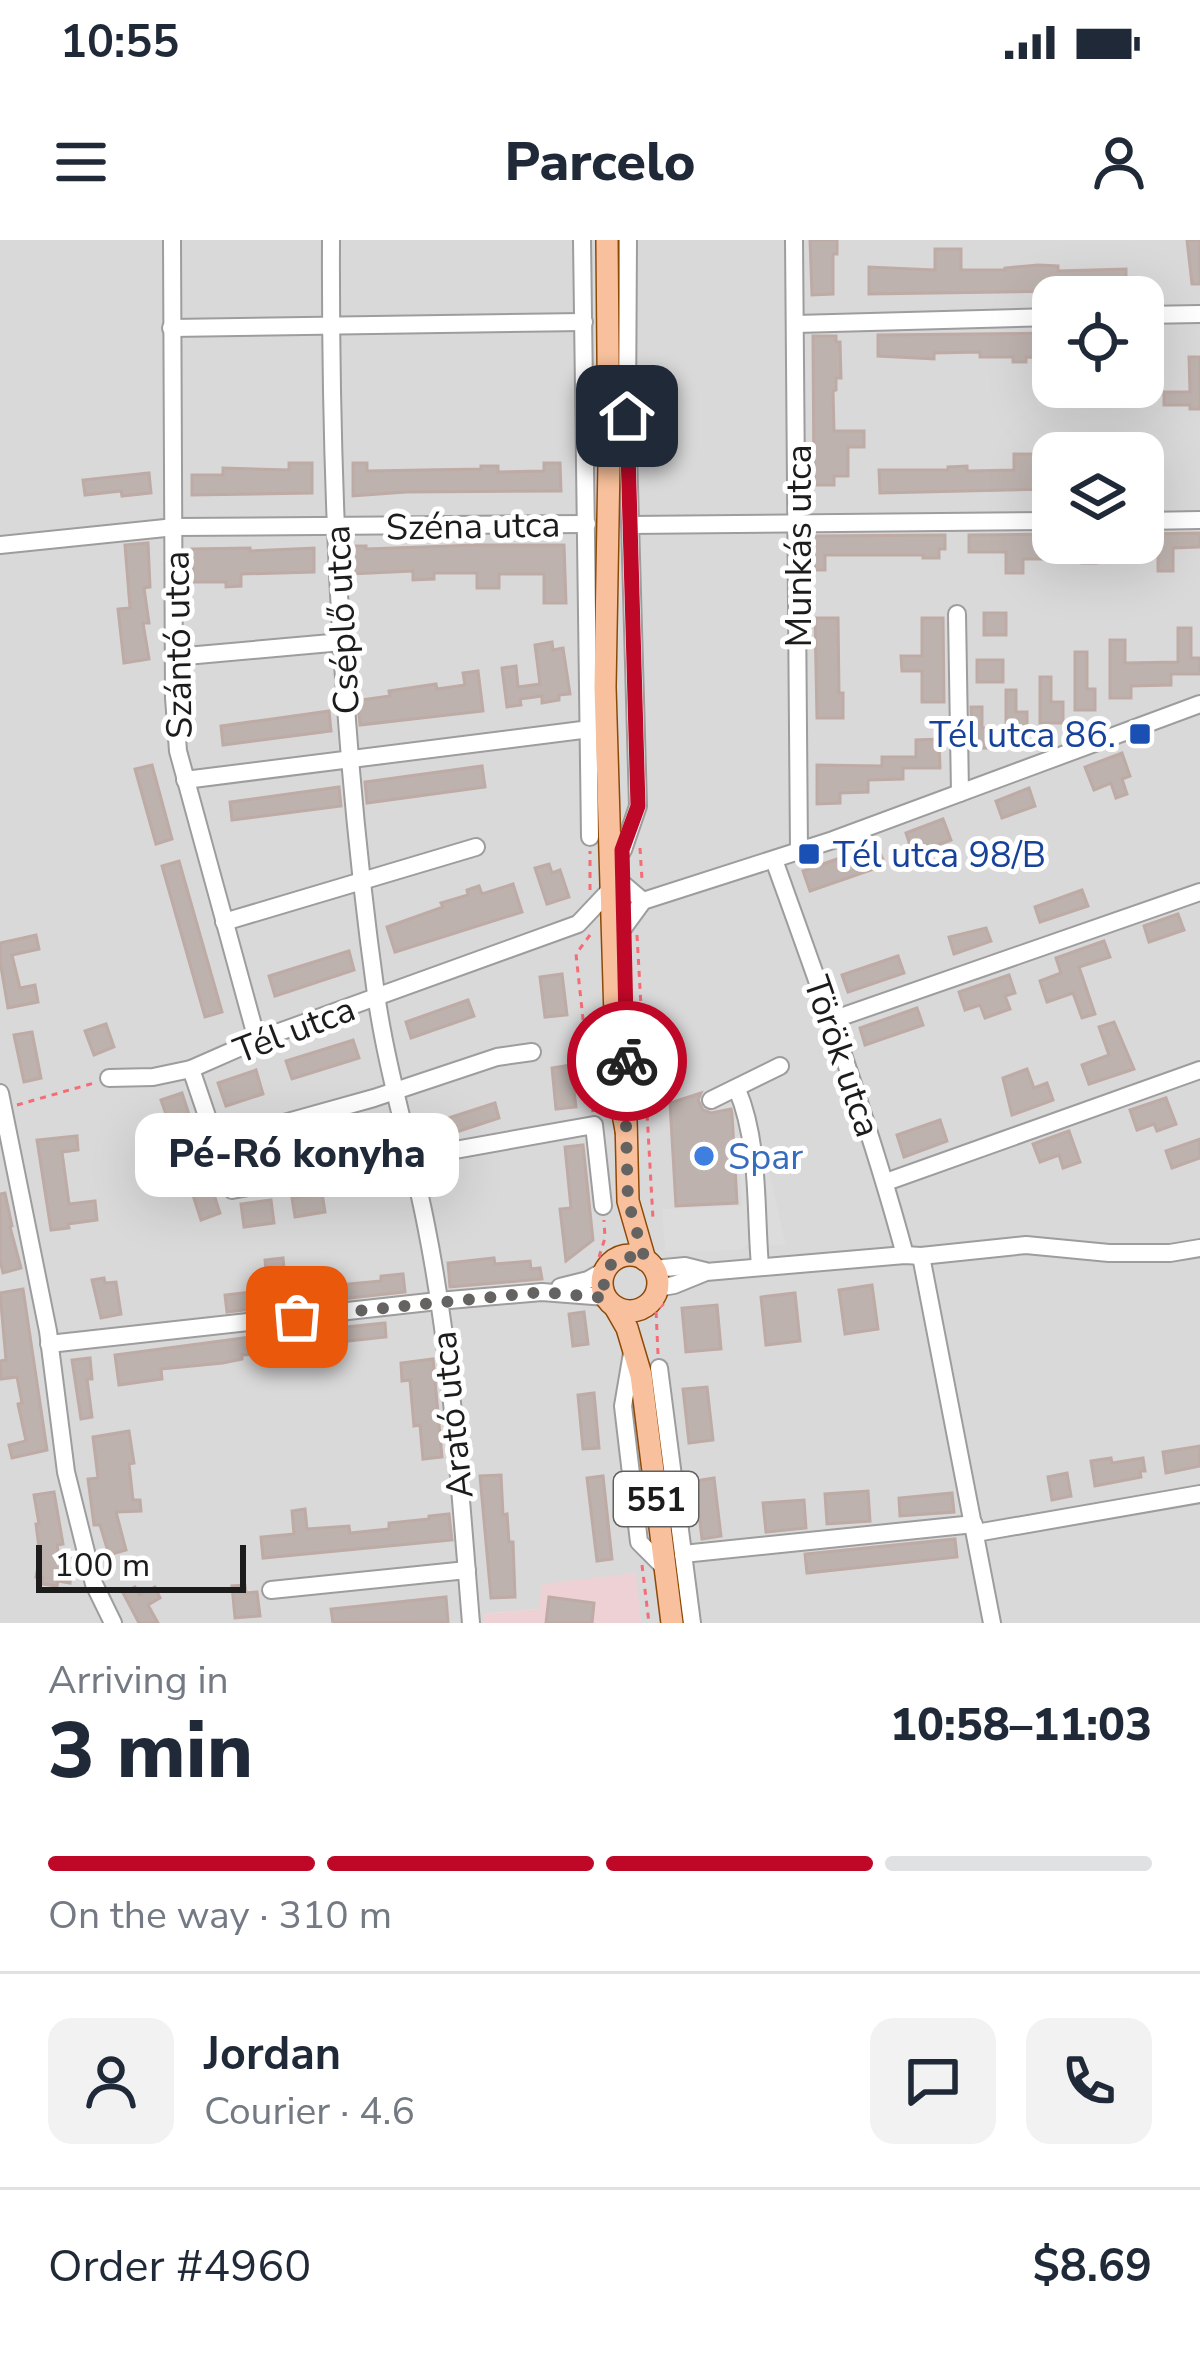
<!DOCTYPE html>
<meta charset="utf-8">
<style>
:root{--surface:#fff;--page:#f2f2f3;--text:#1f2937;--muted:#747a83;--line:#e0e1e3;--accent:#bf0828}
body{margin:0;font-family:"Nunito Sans",sans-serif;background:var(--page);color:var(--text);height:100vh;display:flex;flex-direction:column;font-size:45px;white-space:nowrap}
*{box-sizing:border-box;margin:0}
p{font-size:39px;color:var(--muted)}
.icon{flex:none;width:66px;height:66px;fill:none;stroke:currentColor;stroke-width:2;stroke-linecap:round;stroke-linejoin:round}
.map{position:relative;height:1383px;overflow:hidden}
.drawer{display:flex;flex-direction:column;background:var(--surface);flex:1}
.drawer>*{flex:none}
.buttons{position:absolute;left:1032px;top:36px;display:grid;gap:24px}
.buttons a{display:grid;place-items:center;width:132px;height:132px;border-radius:24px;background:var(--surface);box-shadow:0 12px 48px #0002;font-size:60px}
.scale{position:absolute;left:36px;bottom:30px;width:210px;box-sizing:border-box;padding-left:12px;border:6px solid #1c1c1c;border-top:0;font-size:33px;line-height:42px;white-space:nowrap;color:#1c1c1c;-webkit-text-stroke:9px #fff;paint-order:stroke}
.pin{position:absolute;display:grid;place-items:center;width:102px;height:102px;color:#fff;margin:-51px;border-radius:24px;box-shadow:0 6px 18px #0006}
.courier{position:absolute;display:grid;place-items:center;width:120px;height:120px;margin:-60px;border:9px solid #bf0828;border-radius:50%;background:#fff;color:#222;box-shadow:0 3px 15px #0007}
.bubble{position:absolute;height:84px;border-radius:24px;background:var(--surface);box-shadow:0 12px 48px #0002;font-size:39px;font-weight:800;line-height:84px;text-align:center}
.headline em{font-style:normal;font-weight:800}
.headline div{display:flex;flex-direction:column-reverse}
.headline{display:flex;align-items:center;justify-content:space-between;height:204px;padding:0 48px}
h1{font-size:78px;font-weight:800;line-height:90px}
.bar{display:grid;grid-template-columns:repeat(4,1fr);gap:18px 12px;align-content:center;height:144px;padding:0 48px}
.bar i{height:15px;border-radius:9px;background:var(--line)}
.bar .active{background:var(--accent)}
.bar p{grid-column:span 4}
.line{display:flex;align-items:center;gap:30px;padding:0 48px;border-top:3px solid var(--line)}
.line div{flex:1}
.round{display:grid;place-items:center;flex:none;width:126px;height:126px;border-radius:24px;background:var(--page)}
.status{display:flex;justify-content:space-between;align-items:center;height:84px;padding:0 60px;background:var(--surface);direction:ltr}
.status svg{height:33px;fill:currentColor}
header{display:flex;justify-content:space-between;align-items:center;height:156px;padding:0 48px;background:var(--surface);font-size:54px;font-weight:800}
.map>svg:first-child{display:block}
.residential{fill:#dad9d9;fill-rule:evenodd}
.commercial{fill:#eed1d5}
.parking{fill:#dcdcdc}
.building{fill:#bdb2ae;stroke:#beaba5;stroke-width:3}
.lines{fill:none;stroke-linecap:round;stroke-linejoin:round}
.minor-casing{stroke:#9d9d9d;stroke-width:20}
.major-casing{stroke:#8e4906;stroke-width:24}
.path{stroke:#f46c76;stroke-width:3;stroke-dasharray:6 6;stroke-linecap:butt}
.minor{stroke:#fff;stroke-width:16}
.major{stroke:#f8c09c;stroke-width:21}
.done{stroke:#656361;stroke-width:12;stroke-dasharray:0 21.6}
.route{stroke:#bf0828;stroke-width:15}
.transit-dot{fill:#1a4fb4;stroke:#fff;stroke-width:4.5}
.shop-dot{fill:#3f7fe0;stroke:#fff;stroke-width:4.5}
.labels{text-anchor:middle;stroke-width:10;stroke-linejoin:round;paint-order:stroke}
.shield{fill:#fff;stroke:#606060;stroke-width:3}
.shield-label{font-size:33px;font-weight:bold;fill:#1c1c1c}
.street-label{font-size:36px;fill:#1c1c1c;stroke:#fff}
.transit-label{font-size:36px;fill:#164399;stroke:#fff;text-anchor:end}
.shop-label{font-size:36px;fill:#366cbe;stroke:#fff;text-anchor:start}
</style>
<div class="status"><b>10:55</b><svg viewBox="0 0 49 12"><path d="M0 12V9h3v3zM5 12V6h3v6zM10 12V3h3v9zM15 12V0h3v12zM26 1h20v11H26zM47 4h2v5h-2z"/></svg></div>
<header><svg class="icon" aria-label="menu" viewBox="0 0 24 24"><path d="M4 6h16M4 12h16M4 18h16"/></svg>Parcelo<svg class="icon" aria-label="person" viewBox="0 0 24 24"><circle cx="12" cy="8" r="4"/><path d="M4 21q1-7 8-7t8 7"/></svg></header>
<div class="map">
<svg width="1200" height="1383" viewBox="0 0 1200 1383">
<rect width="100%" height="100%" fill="#ede7e2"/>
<path class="residential" d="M0,0h1200v1383h-559l-6,-50 -96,36 -56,5v9h-483zM1053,57h90v90h-90zM1053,213h90v90h-90z"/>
<path class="commercial" d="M636,1333l5,50h-158v-9l56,-5 3,-25z"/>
<path class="parking" d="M760,893l26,112 -37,-1 -8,6 -76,1 -3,-42 80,-3 -5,-70z"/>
<g class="building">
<path d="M810,0h27v14h-4v40l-21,1z"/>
<path d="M1187,0h13v44h-8z"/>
<path d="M935,9h26v21h44v-2l33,-3 20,1v5l68,-2v21l-257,4v-27l66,3z"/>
<path d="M1053,93v25l-27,-1v5h-13v-5h-33v-5l-46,1v6l-56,-3v-21z"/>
<path d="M813,96h23v6h4l1,36h-5v12l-3,1 1,40h30v16h-16v29h-14v9h-20z"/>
<path d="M1189,117h11v52h-10v-4h-26v-13h26z"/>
<path d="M1014,214h39v35l-173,4 -1,-23h69v-3l19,-1v5l47,-1z"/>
<path d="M289,223h23v30l-120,2v-20h31v-7l66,2z"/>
<path d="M353,223h14v8l114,-2v-3h17v6l46,-1v-8h16l1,28 -155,1 -53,4z"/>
<path d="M149,233l2,20 -29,3 -1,-5 -36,4 -2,-15z"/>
<path d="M1200,293v14l-27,1v23h-15v-16l-62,-1v9h-14v-4h-59v14h-17v-21h-37v-17l84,-1v9h90v-9z"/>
<path d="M945,295v14h-6v9h-16v-3h-98v15h-11l-1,-34z"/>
<path d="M148,303l2,44 -6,1 5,35h-6l6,36 -25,4 -6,-54 12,-1 -5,-63z"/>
<path d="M477,305h87l2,58h-22v-29h-45v14h-22v-15h-43v6l-21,1v-9l-62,3 -2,-28h17v3z"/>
<path d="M250,308v3l64,-3v24l-73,2v12l-15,1v-5h-33l-1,-33z"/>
<rect x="984" y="373" width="22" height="22"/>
<path d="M815,378h23l1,75h4v25h-26z"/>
<path d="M922,378h21l1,84h-22v-31h-20l-1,-15h21z"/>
<path d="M1178,388h13v30h9v16h-29v11l-40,1v12h-21v-58h15v23l53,-1z"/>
<path d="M552,402l1,8 10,-2 7,46 -11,1v5l-17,3v-7l-22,3 1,6 -14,2 -5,-39 14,-2 2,21 22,-3 -5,-39z"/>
<path d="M1075,412h12v37h8v21h-20z"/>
<rect x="977" y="420" width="26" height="22"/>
<path d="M478,431l5,40 -123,14 -2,-20h4l-1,-5 29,-4 -1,-5 47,-7 1,5 28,-4 -2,-12z"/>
<path d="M1040,437h11v25h12v21h-23z"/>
<path d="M1006,450h10v22h11v23h-21z"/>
<path d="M971,467h11v21h8v20h-18z"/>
<path d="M329,471l2,20 -108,14 -2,-19z"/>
<path d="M939,499l1,29h-37v11l-35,1v12l-28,1v10l-23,1v-39l65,1v-9h34v-17z"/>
<path d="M1122,513l8,23 -8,3 5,15 -11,4 -5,-15 -17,7 -9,-23z"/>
<path d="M152,525l20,74 -16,5 -21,-75z"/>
<path d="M482,526l3,21 -118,16 -2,-21z"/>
<path d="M339,547l2,19 -109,14 -2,-18z"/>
<path d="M1029,548l6,18 -33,12 -6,-17z"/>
<path d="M943,579l8,21 -38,14 -7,-21z"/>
<path d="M877,605l8,20 -75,26 -7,-20z"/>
<path d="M179,621l43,151 -17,5 -43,-151z"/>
<path d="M549,624l3,9 8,-3 9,27 -22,7 -12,-36z"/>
<path d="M513,644l9,28 -127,40 -8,-25 56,-20 -2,-4 27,-8 -1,-5 12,-4 3,8z"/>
<path d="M1082,650l6,16 -48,16 -5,-15z"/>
<path d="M1178,674l6,16 -35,12 -5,-16z"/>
<path d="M986,688l5,13 -37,13 -5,-17z"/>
<path d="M36,695l3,14 -27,6 8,33 15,-3 3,17 -30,6 -8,-47v-18z"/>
<path d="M1104,701l6,16 -31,10 16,47 -13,4 -9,-25 -26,9 -7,-21 21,-8 -5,-15z"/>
<path d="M349,711l5,19 -79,26 -6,-20z"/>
<path d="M898,716l6,17 -56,19 -6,-17z"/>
<path d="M562,734l5,41 -22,2 -5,-40z"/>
<path d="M1009,735l6,18 -10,3 5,13 -25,9 -5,-13 -15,5 -6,-18z"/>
<path d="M468,760l6,16 -63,22 -5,-16z"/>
<path d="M917,768l6,17 -58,20 -5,-17z"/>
<path d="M1114,782l20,47 -45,15 -7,-19 27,-10 -10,-28z"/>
<path d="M106,784l8,23 -20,8 -9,-24z"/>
<path d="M32,792l9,46 -17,4 -10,-47z"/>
<path d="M353,800l6,18 -67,21 -6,-18z"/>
<path d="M571,825l5,42 -20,2 -4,-41z"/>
<path d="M1027,829l7,19 13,-5 6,17 -41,15 -9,-37z"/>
<path d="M256,830l7,24 -37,12 -8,-23z"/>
<path d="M182,853l13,40 -20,7 -14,-40z"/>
<path d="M701,853l-3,7 5,10 8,3 20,-4 1,5 5,89 -61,3 -6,-103z"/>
<path d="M1166,858l10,26 -19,7 -3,-7 -17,6 -7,-20z"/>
<path d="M495,863l4,15 -64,21 -5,-15z"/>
<path d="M940,880l7,21 -43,16 -7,-22z"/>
<path d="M1069,891l11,31 -17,6 -4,-13 -19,7 -7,-18z"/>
<path d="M377,892l5,17 -68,13 -2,-9z"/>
<path d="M77,896l1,14 -16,2 7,52 26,-3 2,19 -29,4 1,4 -18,2 -14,-90z"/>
<path d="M1200,899v19l-28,10 -6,-17z"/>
<path d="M583,905l10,95 -27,21 -6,-52 11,-1 -6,-61z"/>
<path d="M208,936l12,37 -19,7 -12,-37z"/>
<path d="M5,953l7,33 -2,1 11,41 -18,5 -3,-13v-66z"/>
<path d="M322,953l3,19 -30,5 -3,-19z"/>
<path d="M271,960l3,23 -30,4 -3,-23z"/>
<path d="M283,1018l3,33h4l1,13 -64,8 -2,-17 43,-5 -3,-30z"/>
<path d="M494,1018l1,6 35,-3 1,8 9,-1 2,11 -92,8 -2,-24z"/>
<path d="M403,1034l2,18 -92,10 -2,-20 27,-3v6l43,-4v-5z"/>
<path d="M104,1038l1,5 11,-1 5,32 -20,4 -9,-38z"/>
<path d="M872,1045l6,44 -33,5 -6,-44z"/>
<path d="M23,1049l24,161 -35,8 -3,-13 17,-4 -8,-37 4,-1 -5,-26 -16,2 -1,-18 6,-1 -6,-67z"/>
<path d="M795,1053l5,48 -34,4 -5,-48z"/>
<path d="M717,1065l4,44 -35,3 -4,-44z"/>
<path d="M584,1072l4,32 -15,2 -4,-32z"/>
<path d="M385,1083l1,14 -47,5 1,6 -36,4 1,4 -14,1 -3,-24z"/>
<path d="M266,1095l1,18 -25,2v4l-19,4 -62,6 1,10 -43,6 -4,-30z"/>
<path d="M90,1118l2,21h-5l5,38 -11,2 -9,-59z"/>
<path d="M433,1119l9,98 -19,2 -3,-34 -6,1 -4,-46 -8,1 -1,-18z"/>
<path d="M707,1147l6,53 -24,3 -6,-54z"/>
<path d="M594,1153l5,55 -16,1 -5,-54z"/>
<path d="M129,1191l5,32 -5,1 4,36h7l1,11 -25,1 10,38 -17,5 -9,-30h-6l-6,-46 10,-1 -5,-41z"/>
<path d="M1200,1206v20l-34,7 -3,-21z"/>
<path d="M1111,1218l1,5 31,-5 2,13h-5l1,6 -46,9 -4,-25z"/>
<path d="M1067,1233l4,23 -19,4 -4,-23z"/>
<path d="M501,1235l2,40 4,-1 2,28h4l2,55 -24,1 -11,-122z"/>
<path d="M603,1236l9,83 -15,2 -10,-83z"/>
<path d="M714,1238l7,58 -19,3 -7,-58z"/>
<path d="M868,1251l2,30 -43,3 -2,-30z"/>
<path d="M54,1252l9,52 -6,1 4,23 11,1 -2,14 -12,-2 -1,5 -15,-2 1,-6 -7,-1 4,-21 -4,-32h3l-5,-29z"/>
<path d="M952,1253l2,19 -54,4 -1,-18z"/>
<path d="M804,1260l2,28 -40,4 -3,-29z"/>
<path d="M305,1269l2,20 42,-3 1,7 39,-4v-6l40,-4v-3l20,-2 3,26 -189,18 -2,-21 33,-3 -2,-23z"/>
<path d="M955,1299l2,18 -150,16 -2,-19z"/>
<path d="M245,1345l1,8 11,-1 3,24 -25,2 -3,-32z"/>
<path d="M135,1347l4,8 16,-8 5,11 -12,7 10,18h-19l-16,-30z"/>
<path d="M446,1357l2,25 -115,1 -2,-14z"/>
<path d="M549,1357l45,6 -2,20h-46z"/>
</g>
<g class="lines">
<defs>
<g id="minor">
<path d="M172,0l2,458 4,53 79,289"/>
<path d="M331,0c-1,252 10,504 45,754 11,78 35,154 50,231 26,130 34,266 45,398"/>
<path d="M582,0l8,597"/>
<path d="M794,0l5,611"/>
<path d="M1143,75l57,-1"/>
<path d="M796,84l257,-7"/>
<path d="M171,88l413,-6"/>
<path d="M1143,281l57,-1"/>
<path d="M630,285l423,-4"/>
<path d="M0,305l175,-18 412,-3"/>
<path d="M957,374l3,179"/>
<path d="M175,417l167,-15"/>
<path d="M185,540l405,-51"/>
<path d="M623,610l15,-44 -11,-391 1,-175"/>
<path d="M774,620c47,131 95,261 131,395"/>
<path d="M623,644l20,17"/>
<path d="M224,682l252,-75"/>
<path d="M624,687l19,-26 190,-61 367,-136"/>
<path d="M832,780l368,-128"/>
<path d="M191,829l41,121 362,-65 9,81"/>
<path d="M109,838l44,-1 38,-8 66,-29 321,-116 32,-34"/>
<path d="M737,849c23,55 18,119 23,177"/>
<path d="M0,853l48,238 18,141 28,112 19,39"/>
<path d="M711,860l69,-34"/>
<path d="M216,902l158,-44 123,-41 35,-5"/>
<path d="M886,942l314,-112"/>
<path d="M921,1016l71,367"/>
<path d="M654,1029l31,-3 20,5"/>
<path d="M560,1047l28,-7 16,-9"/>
<path d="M657,1048l17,-3 32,-13 199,-17 16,1 105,-11 83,8h61l30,-5"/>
<path d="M49,1104l389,-43 104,-9 64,5"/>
<path d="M632,1113l-9,53 16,136 25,25"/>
<path d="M659,1128l33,255"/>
<path d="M976,1293l224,-39"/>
<path d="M683,1314l291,-30"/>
<path d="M271,1350l196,-20"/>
</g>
<g id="major">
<path d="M607,0l2,223 -4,224 12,396 9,47"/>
<path d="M626,879l2,82 17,59"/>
<circle cx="630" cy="1043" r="28"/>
<path d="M615,1067l12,21 14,47 31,248"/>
</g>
</defs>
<use href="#minor" class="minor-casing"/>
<use href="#major" class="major-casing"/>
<g class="path">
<path d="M640,608l2,32"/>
<path d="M590,650v-39"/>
<path d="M590,695l-14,19 17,158"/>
<path d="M637,695l16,284"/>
<path d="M17,865l77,-22"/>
<path d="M599,1017l6,-19 -1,-18"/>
<path d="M658,1114l-2,-44 10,-8"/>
<path d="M642,1325l7,58"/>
</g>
<use href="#minor" class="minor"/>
<use href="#major" class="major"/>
</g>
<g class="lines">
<path class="done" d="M297,1077l245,-25 64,6c-9,-29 11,-49 39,-38l-17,-59 -2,-71 1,-69"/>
<path class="route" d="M627,176l11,390 -16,44 5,211"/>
</g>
<g class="transit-dot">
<rect x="1128" y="482" width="24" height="24" rx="6"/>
<rect x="797" y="602" width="24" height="24" rx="6"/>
</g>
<circle class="shop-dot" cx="704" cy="916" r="12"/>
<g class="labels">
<rect class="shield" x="614" y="1232" width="84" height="54" rx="9"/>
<g class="shield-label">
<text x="656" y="1271">551</text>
</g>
<g class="street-label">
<text transform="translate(473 285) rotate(-1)" y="13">Széna utca</text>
<text transform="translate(798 306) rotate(-90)" y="13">Munkás utca</text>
<text transform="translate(341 380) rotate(-93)" y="13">Cséplő utca</text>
<text transform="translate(177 405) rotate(-91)" y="13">Szántó utca</text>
<text transform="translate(294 789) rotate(-21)" y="13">Tél utca</text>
<text transform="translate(843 816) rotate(71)" y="13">Török utca</text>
<text transform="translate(451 1175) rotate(-96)" y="13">Arató utca</text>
</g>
<g class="transit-label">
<text x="1116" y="507">Tél utca 86.</text>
<text x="833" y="627" text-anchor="start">Tél utca 98/B</text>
</g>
<g class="shop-label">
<text x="728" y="929">Spar</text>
</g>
</g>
</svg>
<div class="buttons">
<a><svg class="icon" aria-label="locate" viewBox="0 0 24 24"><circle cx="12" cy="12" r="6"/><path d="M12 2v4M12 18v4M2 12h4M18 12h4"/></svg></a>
<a><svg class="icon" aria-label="layers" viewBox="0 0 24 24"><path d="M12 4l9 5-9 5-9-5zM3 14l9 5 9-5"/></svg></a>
</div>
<div class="scale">100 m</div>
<div class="pin" style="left:297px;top:1077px;background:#ea580c"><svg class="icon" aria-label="bag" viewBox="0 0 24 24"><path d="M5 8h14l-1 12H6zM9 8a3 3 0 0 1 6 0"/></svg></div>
<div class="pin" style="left:627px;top:176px;background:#1f2937"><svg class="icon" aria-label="home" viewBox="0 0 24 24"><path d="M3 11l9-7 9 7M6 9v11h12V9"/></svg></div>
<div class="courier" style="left:627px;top:821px"><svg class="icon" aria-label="bike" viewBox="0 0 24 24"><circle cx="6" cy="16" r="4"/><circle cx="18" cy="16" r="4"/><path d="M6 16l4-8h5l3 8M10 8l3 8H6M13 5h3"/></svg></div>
<div class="bubble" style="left:135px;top:873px;width:324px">Pé-Ró konyha</div>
</div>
<section class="drawer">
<div class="headline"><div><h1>3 min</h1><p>Arriving in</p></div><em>10:58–11:03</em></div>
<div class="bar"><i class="active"></i><i class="active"></i><i class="active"></i><i></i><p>On the way · 310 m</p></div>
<div class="line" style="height:216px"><a class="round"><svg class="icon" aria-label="person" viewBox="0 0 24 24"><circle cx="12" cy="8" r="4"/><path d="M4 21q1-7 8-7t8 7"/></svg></a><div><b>Jordan</b><p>Courier · 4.6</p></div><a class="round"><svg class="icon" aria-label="chat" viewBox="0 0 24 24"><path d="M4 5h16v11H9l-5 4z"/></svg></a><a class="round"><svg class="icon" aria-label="phone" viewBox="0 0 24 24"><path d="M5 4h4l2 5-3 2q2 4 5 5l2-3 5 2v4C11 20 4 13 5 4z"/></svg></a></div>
<div class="line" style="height:156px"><div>Order #4960</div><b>$8.69</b></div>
</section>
